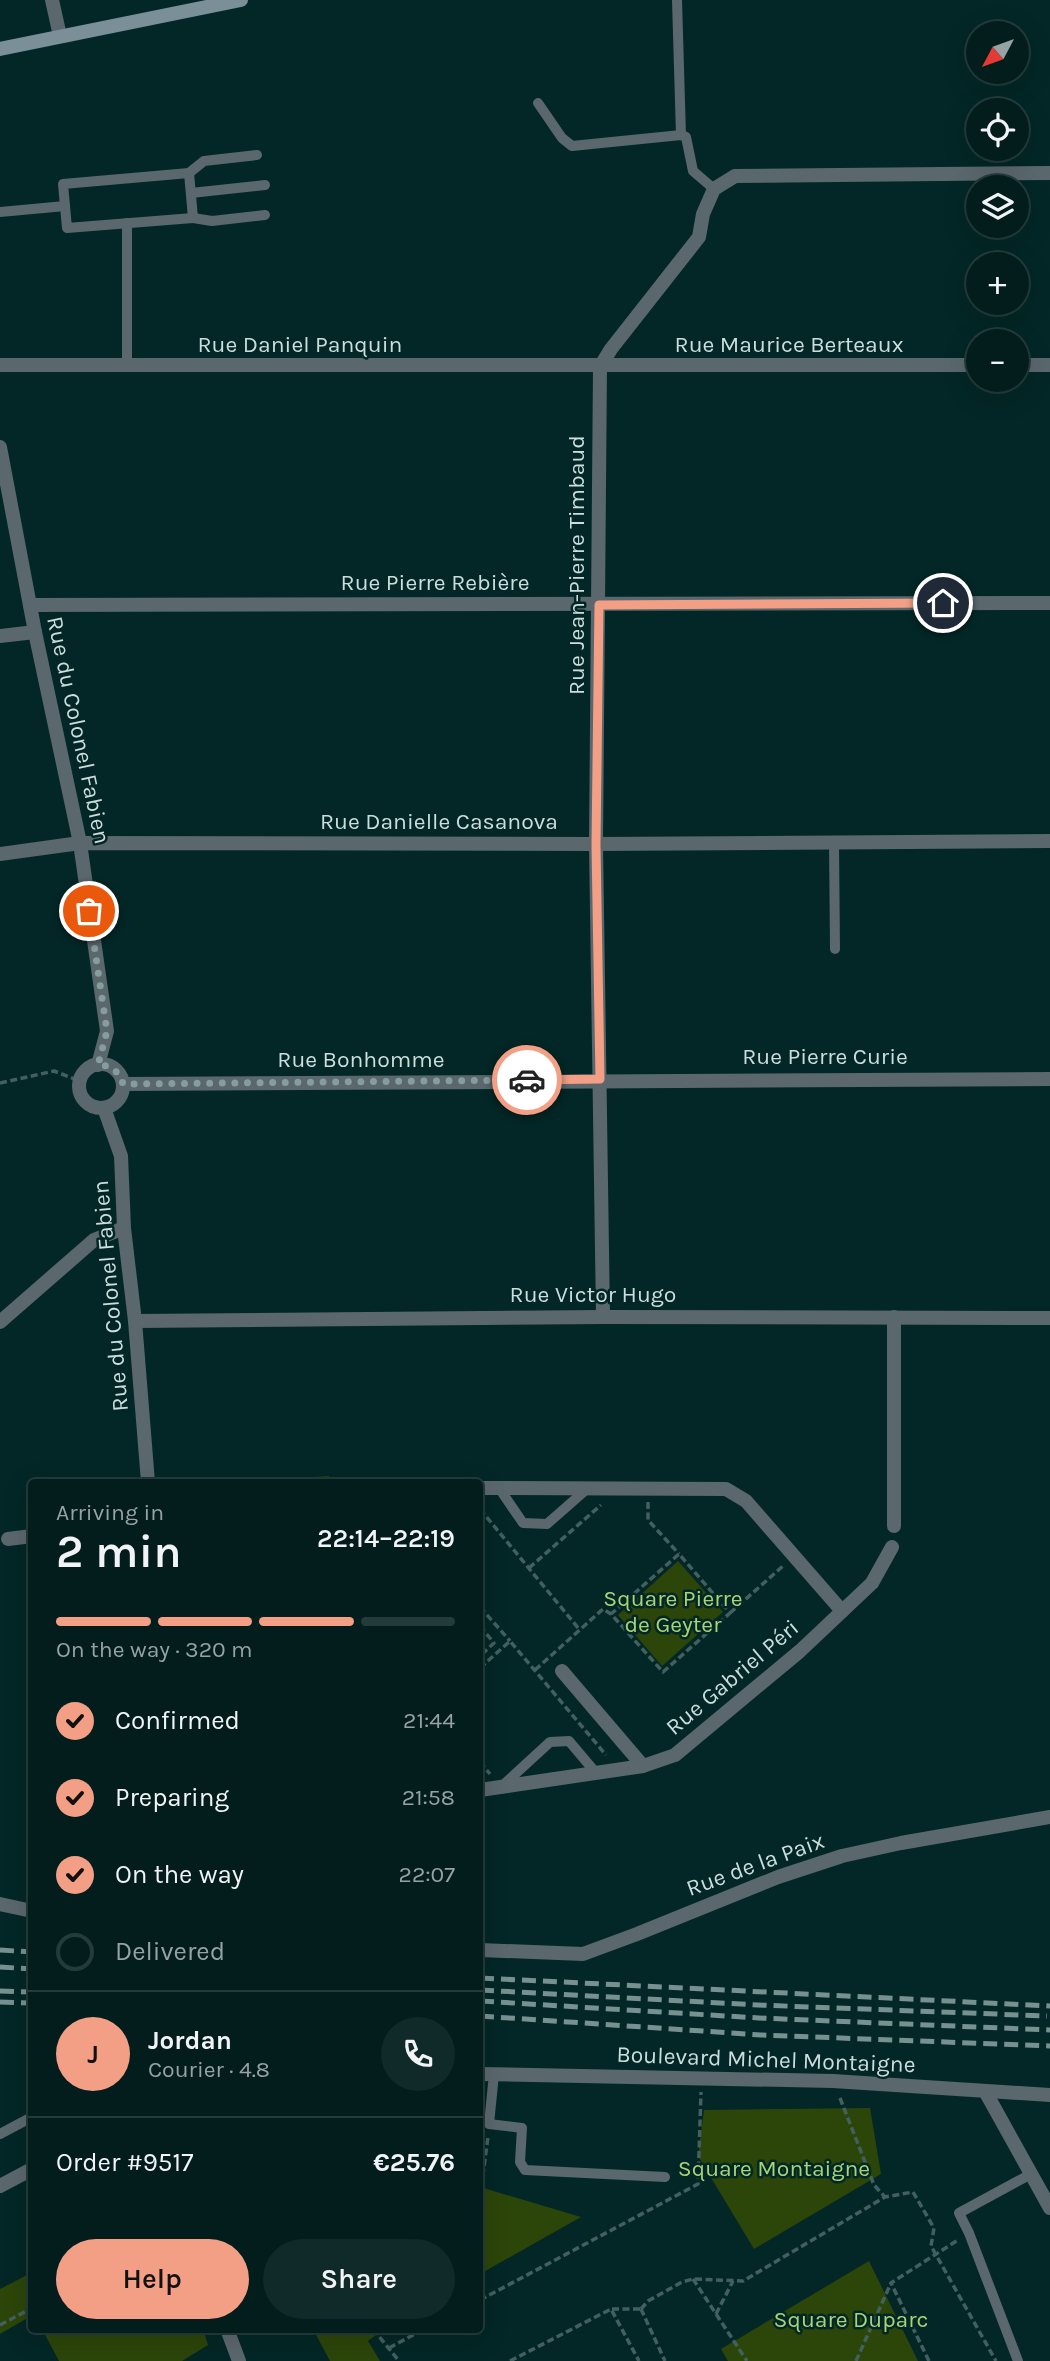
<!DOCTYPE html>
<meta charset="utf-8">
<style>
:root{--surface:#021d1c;--page:#102a29;--text:#f1f3f6;--muted:#96a2a3;--line:#233b3b;--accent:#f39f85}
body{margin:0;font-family:Karla,sans-serif;background:var(--page);color:var(--text);height:100vh;display:flex;flex-direction:column;font-size:26px;white-space:nowrap}
*{box-sizing:border-box;margin:0}
p{font-size:23px;color:var(--muted)}
.icon{flex:none;width:38px;height:38px;fill:none;stroke:currentColor;stroke-width:2;stroke-linecap:round;stroke-linejoin:round}
.map{position:relative;flex:1;overflow:hidden}
.panel{position:absolute;left:28px;top:1479px;width:455px;height:854px;display:flex;flex-direction:column;background:var(--surface);border-radius:7px;box-shadow:0 7px 28px #0002,0 0 0 2px var(--line)}
.panel>*{flex:none}
.needle{width:46px;rotate:229deg}
.fabs{position:absolute;left:966px;top:21px;display:grid;gap:14px}
.fabs a{display:grid;place-items:center;width:63px;height:63px;border-radius:50%;background:var(--surface);box-shadow:0 7px 28px #0002,0 0 0 2px var(--line);font-size:35px}
.pin{position:absolute;display:grid;place-items:center;width:60px;height:60px;color:#fff;margin:-30px;border:4px solid #fff;border-radius:50%;box-shadow:0 2px 7px #0007}
.courier{position:absolute;display:grid;place-items:center;width:70px;height:70px;margin:-35px;border:5px solid #f39f85;border-radius:50%;background:#fff;color:#222;box-shadow:0 2px 9px #0007}
.head em{font-style:normal;font-weight:600}
.head div{display:flex;flex-direction:column-reverse}
.head{display:flex;align-items:center;justify-content:space-between;height:119px;padding:0 28px}
h1{font-size:46px;font-weight:600;line-height:52px}
.bar{display:grid;grid-template-columns:repeat(4,1fr);gap:10px 7px;align-content:center;height:84px;padding:0 28px}
.bar i{height:9px;border-radius:5px;background:var(--line)}
.bar .on{background:var(--accent)}
.bar p{grid-column:span 4}
.line{display:flex;align-items:center;gap:18px;padding:0 28px;border-top:2px solid var(--line)}
.line div{flex:1}
.round{display:grid;place-items:center;flex:none;width:74px;height:74px;border-radius:37px;background:var(--page)}
ol{padding:0 28px;list-style:none}
li{display:flex;align-items:center;gap:21px;height:77px}
li p{margin-inline-start:auto}
li .icon{padding:7px;border-radius:50%;background:var(--accent);color:#111;stroke-width:4}
li:last-child{color:var(--muted)}
li i{width:38px;height:38px;border:4px solid var(--line);border-radius:50%}
.primary-button{display:flex;gap:14px;margin-top:auto;padding:14px 28px}
.primary-button a{flex:1;height:80px;border-radius:42px;background:var(--accent);color:#111;font-size:28px;font-weight:600;line-height:80px;text-align:center}
.primary-button a+a{background:var(--page);color:var(--text)}
.map>svg:first-child{display:block}
.green{fill:#2c4509}
.lines{fill:none;stroke-linecap:round;stroke-linejoin:round}
.path{stroke:#42605f;stroke-width:3.5;stroke-dasharray:7 3.5;stroke-linecap:butt}
.lane{stroke:#5a676d;stroke-width:10}
.street{stroke:#5a676d;stroke-width:14}
.secondary{stroke:#7a8f98;stroke-width:14}
.rail{stroke:#779190;stroke-width:5;stroke-dasharray:14 7;stroke-linecap:butt}
.done{stroke:#859d9c;stroke-width:7;stroke-dasharray:0 12.6}
.route{stroke:#f39f85;stroke-width:9}
.labels{text-anchor:middle;stroke-width:5;stroke-linejoin:round;paint-order:stroke}
.street-label{font-size:23px;fill:#cbdddc;stroke:#032726}
.park-label{font-size:23px;fill:#a6d577;stroke:#032726}
</style>
<div class="map">
<svg width="1050" height="2361" viewBox="0 0 1050 2361">
<rect width="100%" height="100%" fill="#032726"/>
<g class="green">
<path d="M329,1476v6h-83z"/>
<path d="M678,1561l45,51 -61,54 -44,-51z"/>
<path d="M870,2108l11,66 -127,75 -56,-93 6,-46z"/>
<path d="M480,2187l101,30 -101,57z"/>
<path d="M869,2261l49,100h-190l-7,-12z"/>
<path d="M31,2273v43l-31,18v-45z"/>
<path d="M42,2329h161l5,16 -26,16h-123z"/>
<path d="M313,2329h71l-16,12 12,20h-50z"/>
</g>
<g class="lines">
<g class="path">
<path d="M0,1083l54,-12 26,10"/>
<path d="M648,1502v18l31,34"/>
<path d="M480,1509l99,120"/>
<path d="M529,1568l72,-63"/>
<path d="M480,1607l30,34"/>
<path d="M730,1613l53,-47"/>
<path d="M480,1626l14,17 -14,13"/>
<path d="M480,1668l30,-27 96,114"/>
<path d="M535,1670l68,-61 8,5 52,58 67,-59 -51,-59 -68,60"/>
<path d="M480,1762l10,12"/>
<path d="M840,2098l34,87 11,12"/>
<path d="M480,2197l8,-60"/>
<path d="M693,2279l54,82"/>
<path d="M480,2300l218,-116 3,-92"/>
<path d="M612,2309h29"/>
<path d="M641,2309l7,-8 34,-19 11,-3 50,2 142,-84 28,-5 21,36 -3,18 65,115"/>
<path d="M641,2309l24,52"/>
<path d="M716,2314l17,-33"/>
<path d="M0,2325l32,-17"/>
<path d="M373,2329l26,32"/>
<path d="M389,2348l35,-19"/>
<path d="M510,2361l101,-52 28,52"/>
<path d="M856,2361l35,-78"/>
<path d="M929,2361l-38,-78 67,-43"/>
</g>
<g class="lane">
<path d="M677,0l4,135"/>
<path d="M538,103l24,35 10,8 109,-11 5,2 7,34 21,18"/>
<path d="M189,173l4,45 -126,10 -4,-44z"/>
<path d="M189,173l15,-12 53,-6"/>
<path d="M191,193l74,-8"/>
<path d="M0,212l65,-6"/>
<path d="M193,218l19,3 53,-6"/>
<path d="M127,223v143"/>
<path d="M834,843l1,106"/>
<path d="M499,1488l24,35 24,1 41,-36"/>
<path d="M501,1787l49,-45 19,-1 27,32"/>
<path d="M494,2074l-5,50 33,4 -2,34 5,8 140,7"/>
<path d="M0,2134l32,-17"/>
<path d="M1018,2361l-49,-128 -10,-20 72,-39"/>
</g>
<g class="street">
<path d="M52,0l8,36"/>
<path d="M0,365h978"/>
<path d="M1017,365h33"/>
<path d="M0,447l35,185 45,211 27,188 -9,34"/>
<path d="M30,605l1020,-2"/>
<path d="M0,636l35,-4"/>
<path d="M0,854l80,-11 516,1 454,-3"/>
<circle cx="101" cy="1086" r="22"/>
<path d="M123,1084l927,-5"/>
<path d="M104,1108l17,48 3,72 11,93 13,161"/>
<path d="M603,1317l-7,-473 4,-477 11,-18 88,-112 4,-23 11,-25 21,-13 315,-3"/>
<path d="M135,1321l468,-4 447,1"/>
<path d="M0,1322l94,-82 30,-12"/>
<path d="M480,1488l246,1 20,12 96,110"/>
<path d="M894,1526v-209"/>
<path d="M8,1539l24,-3"/>
<path d="M562,1671l81,95"/>
<path d="M480,1790l163,-24 32,-11 125,-104 72,-68 20,-36"/>
<path d="M0,1904l32,7"/>
<path d="M480,1950l103,4 54,-20 141,-57 64,-21 59,-13 149,-26"/>
<path d="M480,2074l353,7 217,14"/>
<path d="M985,2091l65,117"/>
<path d="M0,2186l32,-17"/>
<path d="M227,2329l12,32"/>
</g>
<path class="secondary" d="M0,49l241,-49"/>
<g class="rail">
<path d="M0,1950l32,2"/>
<path d="M0,1967l32,2"/>
<path d="M480,1978l570,28"/>
<path d="M480,1990l278,15 289,11"/>
<path d="M0,1991l32,1"/>
<path d="M480,2001l279,17 291,12"/>
<path d="M0,2002l32,1"/>
<path d="M480,2016l281,19 289,11"/>
</g>
</g>
<g class="lines">
<path class="done" d="M89,911l18,120 -9,34c13,0 21,6 25,19l404,-4"/>
<path class="route" d="M527,1080l73,-1 -4,-234 3,-240 344,-2"/>
</g>
<g class="labels">
<g class="street-label">
<text x="300" y="352">Rue Daniel Panquin</text>
<text x="789" y="352">Rue Maurice Berteaux</text>
<text transform="translate(576 565) rotate(-90)" y="8">Rue Jean-Pierre Timbaud</text>
<text x="435" y="590">Rue Pierre Rebière</text>
<text transform="translate(79 730) rotate(78)" y="8">Rue du Colonel Fabien</text>
<text x="439" y="829">Rue Danielle Casanova</text>
<text x="825" y="1064">Rue Pierre Curie</text>
<text x="361" y="1067">Rue Bonhomme</text>
<text x="593" y="1302">Rue Victor Hugo</text>
<text transform="translate(110 1296) rotate(-95)" y="8">Rue du Colonel Fabien</text>
<text transform="translate(732 1677) rotate(-40)" y="8">Rue Gabriel Péri</text>
<text transform="translate(755 1864) rotate(-20)" y="8">Rue de la Paix</text>
<text transform="translate(766 2059) rotate(2)" y="8">Boulevard Michel Montaigne</text>
</g>
<g class="park-label">
<text x="673" y="1606">Square Pierre<tspan x="673" dy="26">de Geyter</tspan></text>
<text x="774" y="2176">Square Montaigne</text>
<text x="851" y="2327">Square Duparc</text>
</g>
</g>
</svg>
<div class="fabs">
<a><svg class="needle" viewBox="-14 -14 28 28"><path d="M0-13l5 13h-10z" fill="#e53935"/><path d="M0 13l5-13h-10z" fill="#96a2a3"/></svg></a>
<a><svg class="icon" aria-label="locate" viewBox="0 0 24 24"><circle cx="12" cy="12" r="6"/><path d="M12 2v4M12 18v4M2 12h4M18 12h4"/></svg></a>
<a><svg class="icon" aria-label="layers" viewBox="0 0 24 24"><path d="M12 4l9 5-9 5-9-5zM3 14l9 5 9-5"/></svg></a>
<a>+</a>
<a>−</a>
</div>
<div class="pin" style="left:89px;top:911px;background:#ea580c"><svg class="icon" aria-label="bag" viewBox="0 0 24 24"><path d="M5 8h14l-1 12H6zM9 8a3 3 0 0 1 6 0"/></svg></div>
<div class="pin" style="left:943px;top:603px;background:#1f2937"><svg class="icon" aria-label="home" viewBox="0 0 24 24"><path d="M3 11l9-7 9 7M6 9v11h12V9"/></svg></div>
<div class="courier" style="left:527px;top:1080px"><svg class="icon" aria-label="car" viewBox="0 0 24 24"><path d="M5 17H2v-5l4-1 3-4h7l3 4 3 1v5h-3M9 17h6M6 11h13"/><circle cx="7" cy="17" r="2"/><circle cx="17" cy="17" r="2"/></svg></div>
<section class="panel">
<div class="head"><div><h1>2 min</h1><p>Arriving in</p></div><em>22:14–22:19</em></div>
<div class="bar"><i class="on"></i><i class="on"></i><i class="on"></i><i></i><p>On the way · 320 m</p></div>
<ol>
<li><svg class="icon" aria-label="check" viewBox="0 0 24 24"><path d="M5 12l5 5 9-10"/></svg>Confirmed<p>21:44</p></li>
<li><svg class="icon" aria-label="check" viewBox="0 0 24 24"><path d="M5 12l5 5 9-10"/></svg>Preparing<p>21:58</p></li>
<li><svg class="icon" aria-label="check" viewBox="0 0 24 24"><path d="M5 12l5 5 9-10"/></svg>On the way<p>22:07</p></li>
<li><i></i>Delivered</li>
</ol>
<div class="line" style="height:126px"><b class="round" style="background:var(--accent);color:#111">J</b><div><b>Jordan</b><p>Courier · 4.8</p></div><a class="round"><svg class="icon" aria-label="phone" viewBox="0 0 24 24"><path d="M5 4h4l2 5-3 2q2 4 5 5l2-3 5 2v4C11 20 4 13 5 4z"/></svg></a></div>
<div class="line" style="height:91px"><div>Order #9517</div><b>€25.76</b></div>
<div class="primary-button"><a>Help</a><a>Share</a></div>
</section>
</div>
